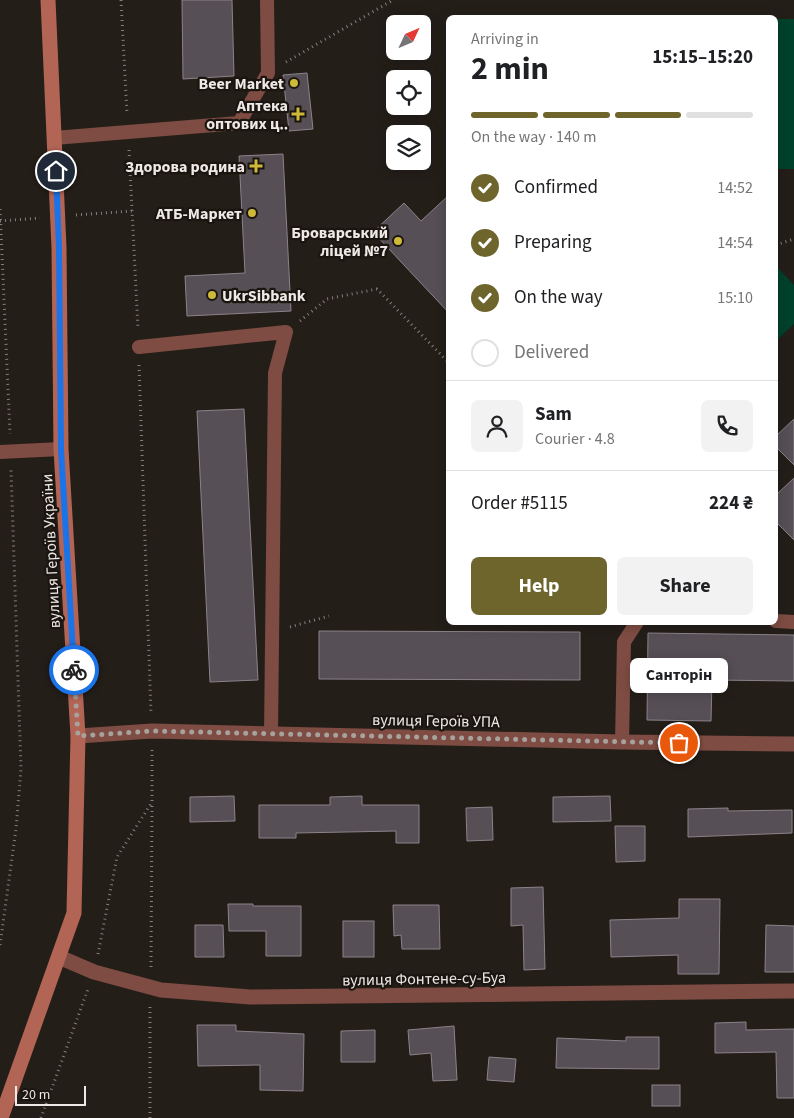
<!DOCTYPE html>
<meta charset="utf-8">
<style>
:root{--surface:#fff;--page:#f2f2f2;--text:#202124;--muted:#757577;--line:#e0e0e0;--accent:#6e652d}
body{margin:0;font-family:"Source Sans 3",sans-serif;background:var(--page);color:var(--text);height:100vh;display:flex;flex-direction:column;font-size:19px;white-space:nowrap}
*{box-sizing:border-box;margin:0}
p{font-size:16px;color:var(--muted)}
.icon{flex:none;width:28px;height:28px;fill:none;stroke:currentColor;stroke-width:2;stroke-linecap:round;stroke-linejoin:round}
.map{position:relative;flex:1;overflow:hidden}
.details{position:absolute;left:446px;top:15px;width:332px;height:610px;display:flex;flex-direction:column;background:var(--surface);border-radius:8px;box-shadow:0 2px 12px #0003}
.details>*{flex:none}
.needle{width:32px;rotate:46deg}
.buttons{position:absolute;left:386px;top:15px;display:grid;gap:10px}
.buttons a{display:grid;place-items:center;width:45px;height:45px;border-radius:8px;background:var(--surface);box-shadow:0 2px 12px #0003;font-size:25px}
.scale{position:absolute;left:15px;bottom:12px;width:71px;box-sizing:border-box;padding-left:5px;border:2px solid #eee9e6;border-top:0;font-size:14px;line-height:18px;white-space:nowrap;color:#eee9e6;-webkit-text-stroke:4px #1b1510;paint-order:stroke}
.pin{position:absolute;display:grid;place-items:center;width:42px;height:42px;color:#fff;margin:-21px;border:2px solid #fff;border-radius:50%;box-shadow:0 1px 5px #0007}
.courier{position:absolute;display:grid;place-items:center;width:50px;height:50px;margin:-25px;border:4px solid #1a73e8;border-radius:50%;background:#fff;color:#222;box-shadow:0 1px 6px #0007}
.bubble{position:absolute;height:35px;border-radius:8px;background:var(--surface);box-shadow:0 2px 12px #0003;font-size:16px;font-weight:700;line-height:35px;text-align:center}
.head em{font-style:normal;font-weight:700}
.head div{display:flex;flex-direction:column-reverse}
.head{display:flex;align-items:center;justify-content:space-between;height:85px;padding:0 25px}
h1{font-size:32px;font-weight:700;line-height:38px}
.bar{display:grid;grid-template-columns:repeat(4,1fr);gap:8px 5px;align-content:center;height:60px;padding:0 25px}
.bar i{height:6px;border-radius:4px;background:var(--line)}
.bar .on{background:var(--accent)}
.bar p{grid-column:span 4}
.line{display:flex;align-items:center;gap:12px;padding:0 25px;border-top:1px solid var(--line)}
.line div{flex:1}
.round{display:grid;place-items:center;flex:none;width:52px;height:52px;border-radius:8px;background:var(--page)}
ol{padding:0 25px;list-style:none}
li{display:flex;align-items:center;gap:15px;height:55px}
li p{margin-inline-start:auto}
li .icon{padding:5px;border-radius:50%;background:var(--accent);color:#fff;stroke-width:4}
li:last-child{color:var(--muted)}
li i{width:28px;height:28px;border:2px solid var(--line);border-radius:50%}
.action{display:flex;gap:10px;margin-top:auto;padding:10px 25px}
.action a{flex:1;height:58px;border-radius:8px;background:var(--accent);color:#fff;font-size:20px;font-weight:700;line-height:58px;text-align:center}
.action a+a{background:var(--page);color:var(--text)}
.map>svg:first-child{display:block}
.green{fill:#00412b}
.building{fill:#564f55;stroke:#8b838a}
.lines{fill:none;stroke-linecap:round;stroke-linejoin:round}
.path{stroke:#857f7b;stroke-width:3;stroke-dasharray:1 4;stroke-linecap:butt}
.lane{stroke:#7e4c42;stroke-width:14}
.street{stroke:#7e4c42;stroke-width:15}
.secondary{stroke:#b36555;stroke-width:15}
.done{stroke:#a7a29e;stroke-width:5;stroke-dasharray:0 9}
.route{stroke:#1a73e8;stroke-width:6}
.poi-dot{fill:#ceb938;stroke:#1b1510;stroke-width:2}
.labels{text-anchor:middle;stroke-width:4.5;stroke-linejoin:round;paint-order:stroke}
.poi-label{font-size:16px;font-weight:bold;fill:#eee9e6;stroke:#1b1510;text-anchor:end}
.street-label{font-size:16px;fill:#eee9e6;stroke:#1b1510}
</style>
<div class="map">
<svg width="794" height="1118" viewBox="0 0 794 1118">
<rect width="100%" height="100%" fill="#241e19"/>
<g class="green">
<rect x="776" y="19" width="18" height="150"/>
<path d="M776,266l18,19v39l-18,17z"/>
</g>
<g class="building">
<path d="M182,0h50l2,76 -51,3z"/>
<path d="M307,73l6,56 -24,2 -6,-56z"/>
<path d="M283,154l8,157 -104,5 -2,-40 60,-3 -6,-117z"/>
<path d="M449,195v118l-76,-81 31,-29 17,18z"/>
<path d="M244,409l14,271 -48,2 -13,-271z"/>
<path d="M794,419v46l-18,-18v-11z"/>
<path d="M794,478v62l-18,-18v-27z"/>
<path d="M319,631l261,1v48l-261,-1z"/>
<path d="M648,633l146,2v46l-82,-1 -1,41 -64,-1z"/>
<path d="M234,796l1,25 -45,1v-25z"/>
<path d="M362,796v9h57v38h-23v-12l-100,2v5h-37v-33h71v-8z"/>
<path d="M610,796l1,25 -58,1v-25z"/>
<path d="M492,807l1,33 -26,1 -1,-33z"/>
<path d="M728,808v3l64,-1v23l-104,4v-28z"/>
<path d="M615,826h30v35l-29,1z"/>
<path d="M543,887l2,82 -21,1 -1,-45 -12,1v-38z"/>
<path d="M679,899h41l-1,75h-41v-19l-67,2 -1,-37 69,-2z"/>
<path d="M228,904h25v2h48v50h-35v-25h-37z"/>
<path d="M393,905h46l1,44h-38l-1,-14 -7,1z"/>
<rect x="343" y="921" width="31" height="36"/>
<path d="M195,925h28l1,32h-29z"/>
<path d="M766,925l28,1v46h-29z"/>
<path d="M746,1022v8l48,-1v69h-17l-1,-46 -61,1v-30z"/>
<path d="M197,1025h39v6l68,3 -1,57 -43,-1v-25l-62,1z"/>
<path d="M454,1026l3,54 -24,1 -2,-28 -21,2 -2,-25z"/>
<path d="M375,1030v32h-34v-31z"/>
<path d="M626,1037h33v32l-103,-1 1,-30 69,3z"/>
<path d="M489,1057l27,2 -2,23 -27,-2z"/>
<rect x="652" y="1085" width="28" height="21"/>
</g>
<g class="lines">
<g class="path">
<path d="M121,0l6,114"/>
<path d="M286,62l107,-62"/>
<path d="M129,150l9,179"/>
<path d="M0,209l10,225"/>
<path d="M76,215l56,-4"/>
<path d="M0,221l40,-3"/>
<path d="M776,245l18,-6"/>
<path d="M300,321l27,-22 50,-10 72,74"/>
<path d="M139,365l12,349"/>
<path d="M290,627l39,-11"/>
<path d="M0,945l16,-116 5,-60 -10,-299"/>
<path d="M98,954l19,-97 35,-55v-52"/>
<path d="M151,967l1,-163"/>
<path d="M41,1118l47,-129"/>
<path d="M150,1118v-112"/>
</g>
<g class="lane">
<path d="M54,138l185,-15 29,-50 -1,-73"/>
<path d="M139,347l147,-15 -11,41 -4,361"/>
<path d="M0,452l61,-3"/>
<path d="M776,621l18,1"/>
<path d="M622,742l2,-100 13,-20"/>
</g>
<g class="street">
<path d="M78,736l74,-5 470,11 172,2"/>
<path d="M59,957l35,15 67,18 89,7 544,-6"/>
</g>
<path class="secondary" d="M1,1118l73,-205 4,-177 -17,-287 -2,-201 -11,-248"/>
</g>
<g class="lines">
<path class="done" d="M74,670l4,66 74,-5 527,12"/>
<path class="route" d="M56,171l3,77 2,201 13,221"/>
</g>
<g class="poi-dot">
<circle cx="294" cy="83" r="5"/>
<path d="M295.5 106.5h5v5h5v5h-5v5h-5v-5h-5v-5h5z"/>
<path d="M253.5 158.5h5v5h5v5h-5v5h-5v-5h-5v-5h5z"/>
<circle cx="252" cy="213" r="5"/>
<circle cx="398" cy="241" r="5"/>
<circle cx="212" cy="295" r="5"/>
</g>
<g class="labels">
<g class="poi-label">
<text x="284" y="89">Beer Market</text>
<text x="288" y="111">Аптека<tspan x="288" dy="18">оптових ц‥</tspan></text>
<text x="245" y="172">Здорова родина</text>
<text x="242" y="219">АТБ-Маркет</text>
<text x="388" y="238">Броварський<tspan x="388" dy="18">ліцей №7</tspan></text>
<text x="222" y="301" text-anchor="start">UkrSibbank</text>
</g>
<g class="street-label">
<text transform="translate(50 551) rotate(-93)" y="6">вулиця Героїв України</text>
<text transform="translate(436 720) rotate(1)" y="6">вулиця Героїв УПА</text>
<text transform="translate(424 978) rotate(-1)" y="6">вулиця Фонтене-су-Буа</text>
</g>
</g>
</svg>
<div class="buttons">
<a><svg class="needle" viewBox="-14 -14 28 28"><path d="M0-13l5 13h-10z" fill="#e53935"/><path d="M0 13l5-13h-10z" fill="#757577"/></svg></a>
<a><svg class="icon" aria-label="locate" viewBox="0 0 24 24"><circle cx="12" cy="12" r="6"/><path d="M12 2v4M12 18v4M2 12h4M18 12h4"/></svg></a>
<a><svg class="icon" aria-label="layers" viewBox="0 0 24 24"><path d="M12 4l9 5-9 5-9-5zM3 14l9 5 9-5"/></svg></a>
</div>
<div class="scale">20 m</div>
<div class="pin" style="left:679px;top:743px;background:#ea580c"><svg class="icon" aria-label="bag" viewBox="0 0 24 24"><path d="M5 8h14l-1 12H6zM9 8a3 3 0 0 1 6 0"/></svg></div>
<div class="pin" style="left:56px;top:171px;background:#1f2937"><svg class="icon" aria-label="home" viewBox="0 0 24 24"><path d="M3 11l9-7 9 7M6 9v11h12V9"/></svg></div>
<div class="courier" style="left:74px;top:670px"><svg class="icon" aria-label="bike" viewBox="0 0 24 24"><circle cx="6" cy="16" r="4"/><circle cx="18" cy="16" r="4"/><path d="M6 16l4-8h5l3 8M10 8l3 8H6M13 5h3"/></svg></div>
<div class="bubble" style="left:630px;top:658px;width:98px">Санторін</div>
<section class="details">
<div class="head"><div><h1>2 min</h1><p>Arriving in</p></div><em>15:15–15:20</em></div>
<div class="bar"><i class="on"></i><i class="on"></i><i class="on"></i><i></i><p>On the way · 140 m</p></div>
<ol>
<li><svg class="icon" aria-label="check" viewBox="0 0 24 24"><path d="M5 12l5 5 9-10"/></svg>Confirmed<p>14:52</p></li>
<li><svg class="icon" aria-label="check" viewBox="0 0 24 24"><path d="M5 12l5 5 9-10"/></svg>Preparing<p>14:54</p></li>
<li><svg class="icon" aria-label="check" viewBox="0 0 24 24"><path d="M5 12l5 5 9-10"/></svg>On the way<p>15:10</p></li>
<li><i></i>Delivered</li>
</ol>
<div class="line" style="height:90px"><a class="round"><svg class="icon" aria-label="person" viewBox="0 0 24 24"><circle cx="12" cy="8" r="4"/><path d="M4 21q1-7 8-7t8 7"/></svg></a><div><b>Sam</b><p>Courier · 4.8</p></div><a class="round"><svg class="icon" aria-label="phone" viewBox="0 0 24 24"><path d="M5 4h4l2 5-3 2q2 4 5 5l2-3 5 2v4C11 20 4 13 5 4z"/></svg></a></div>
<div class="line" style="height:65px"><div>Order #5115</div><b>224 ₴</b></div>
<div class="action"><a>Help</a><a>Share</a></div>
</section>
</div>
